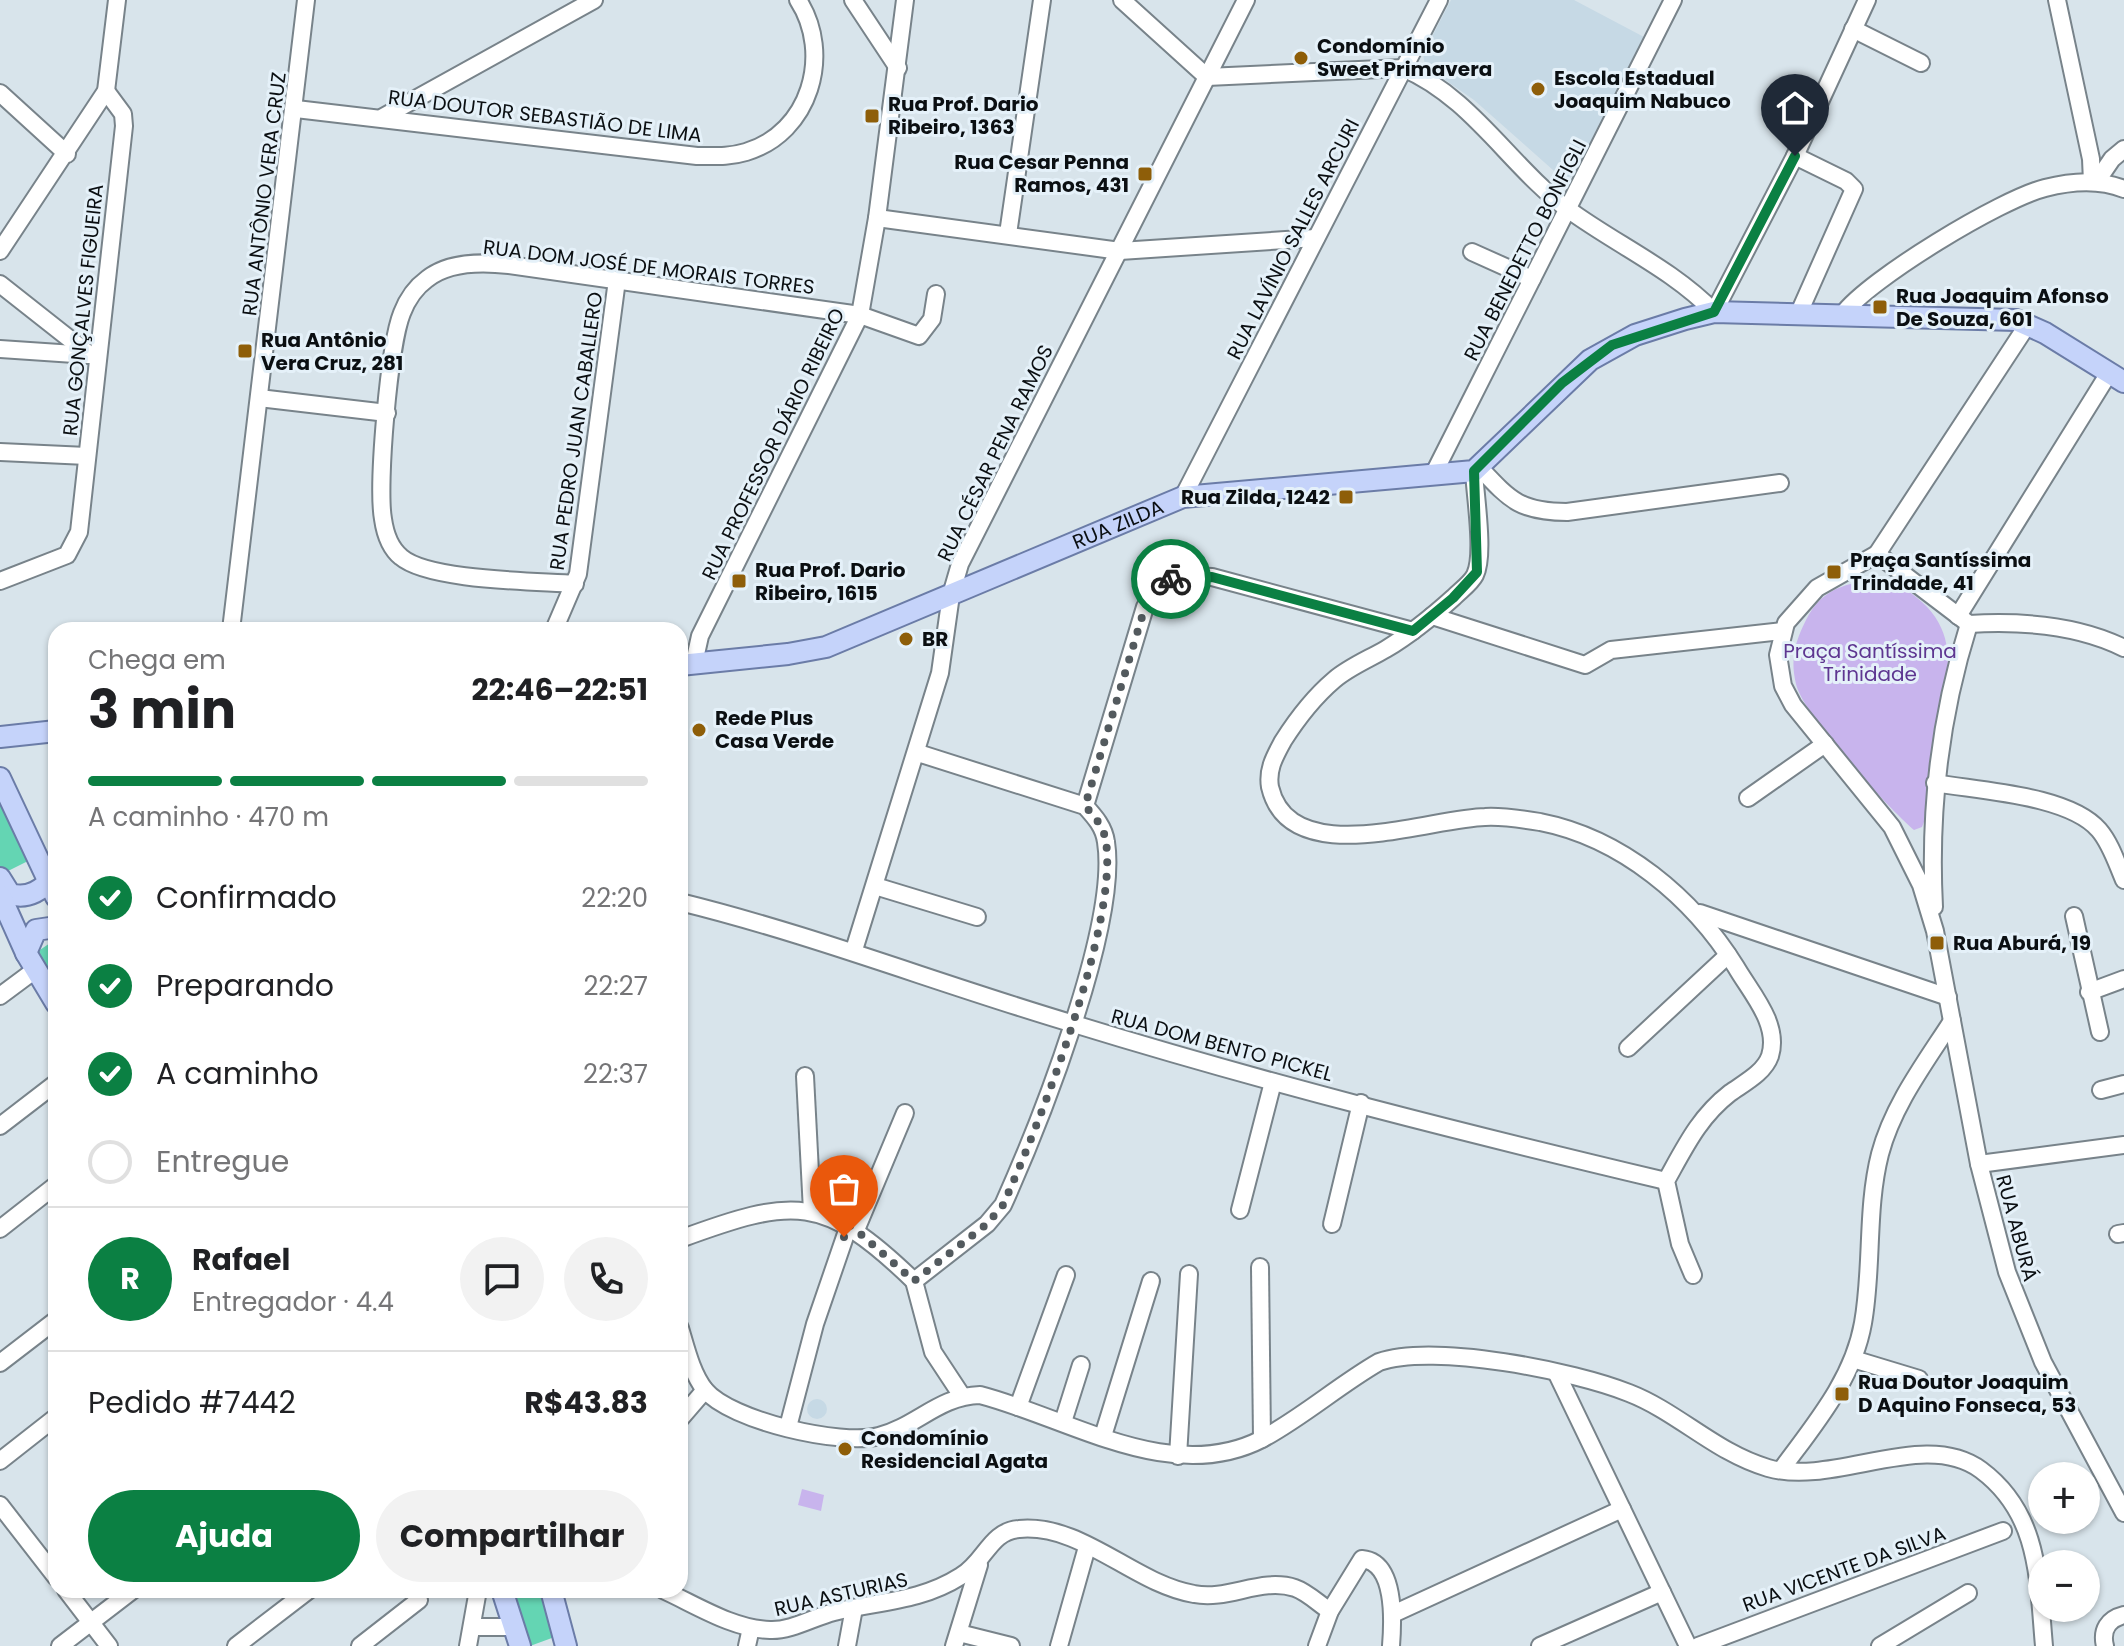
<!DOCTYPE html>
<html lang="pt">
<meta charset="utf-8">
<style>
:root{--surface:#fff;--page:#f2f2f2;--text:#202124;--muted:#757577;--line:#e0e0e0;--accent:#0b8043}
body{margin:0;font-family:Poppins,sans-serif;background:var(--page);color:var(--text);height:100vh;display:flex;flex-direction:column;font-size:30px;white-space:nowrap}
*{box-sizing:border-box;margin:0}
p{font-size:26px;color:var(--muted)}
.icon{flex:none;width:44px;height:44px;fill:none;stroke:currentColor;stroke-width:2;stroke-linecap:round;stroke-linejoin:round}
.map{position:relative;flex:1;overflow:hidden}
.drawer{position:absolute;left:48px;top:622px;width:640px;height:976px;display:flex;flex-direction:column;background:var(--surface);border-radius:24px;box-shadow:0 2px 6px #0004}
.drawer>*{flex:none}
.buttons{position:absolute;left:2028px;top:1462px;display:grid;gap:16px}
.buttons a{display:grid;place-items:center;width:72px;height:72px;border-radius:50%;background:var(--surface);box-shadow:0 2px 6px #0004;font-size:40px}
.pin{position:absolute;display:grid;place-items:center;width:68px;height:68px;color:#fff;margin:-82px -34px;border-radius:50% 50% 50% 0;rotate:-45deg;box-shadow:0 0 8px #0007}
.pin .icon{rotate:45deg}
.courier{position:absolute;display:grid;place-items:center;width:80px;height:80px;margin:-40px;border:6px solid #0b8043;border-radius:50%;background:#fff;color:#222;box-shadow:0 2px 10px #0007}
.head em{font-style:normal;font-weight:700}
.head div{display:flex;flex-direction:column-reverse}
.head{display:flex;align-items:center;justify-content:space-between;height:136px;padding:0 40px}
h1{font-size:52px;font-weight:700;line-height:60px}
.bar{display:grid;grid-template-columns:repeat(4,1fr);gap:12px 8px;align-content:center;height:96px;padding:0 40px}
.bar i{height:10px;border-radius:6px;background:var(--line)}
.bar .current{background:var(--accent)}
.bar p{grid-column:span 4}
.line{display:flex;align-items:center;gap:20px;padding:0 40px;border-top:2px solid var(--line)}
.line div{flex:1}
.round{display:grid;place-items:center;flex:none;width:84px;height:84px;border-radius:42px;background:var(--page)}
ol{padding:0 40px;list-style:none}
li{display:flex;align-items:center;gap:24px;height:88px}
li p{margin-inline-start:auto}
li .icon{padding:8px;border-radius:50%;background:var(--accent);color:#fff;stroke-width:4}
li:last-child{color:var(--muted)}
li i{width:44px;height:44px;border:4px solid var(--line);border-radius:50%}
.action{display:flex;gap:16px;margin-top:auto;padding:16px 40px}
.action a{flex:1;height:92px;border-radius:48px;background:var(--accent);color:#fff;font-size:32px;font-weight:700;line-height:92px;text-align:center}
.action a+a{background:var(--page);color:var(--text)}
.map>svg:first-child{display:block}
.built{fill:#c6d9e5}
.green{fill:#c8b4ed}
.water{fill:#64d5b3}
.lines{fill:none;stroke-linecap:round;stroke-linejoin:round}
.minor-casing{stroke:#78838a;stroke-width:20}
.major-casing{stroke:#6b7ca7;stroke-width:24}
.minor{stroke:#fff;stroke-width:16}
.major{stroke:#c5d3fa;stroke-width:20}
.done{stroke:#535a5e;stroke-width:8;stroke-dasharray:0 14.4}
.route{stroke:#0b8043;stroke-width:10}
.poi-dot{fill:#8e5e09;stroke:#e5f1f9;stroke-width:3}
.labels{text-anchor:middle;stroke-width:6;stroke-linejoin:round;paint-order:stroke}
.poi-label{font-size:20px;font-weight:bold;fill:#0b0f12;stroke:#e5f1f9;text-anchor:start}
.street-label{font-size:20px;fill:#0b0f12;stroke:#e5f1f9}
.park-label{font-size:20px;fill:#5e3691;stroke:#e5f1f9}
</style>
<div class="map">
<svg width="2124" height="1646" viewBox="0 0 2124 1646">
<rect width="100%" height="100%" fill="#d8e4eb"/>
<g class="built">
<path d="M1451,0h123l70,37 -71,139 -11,2 -88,-78 -49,-34 -2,-12z"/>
<circle cx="817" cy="1409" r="10"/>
</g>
<g class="green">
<path d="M1888,579c84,44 60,94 44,171 -5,22 -5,46 -7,69l-3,8 -8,3c-27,-23 -111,-115 -118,-146 -6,-25 -1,-42 10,-64 18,-36 47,-38 82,-41z"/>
<path d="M802,1489l22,6 -3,16 -23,-6z"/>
</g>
<g class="water">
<path d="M0,800l28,61 -26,13 -2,-4z"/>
<path d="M56,939v47l-22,-32z"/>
<path d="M513,1590h34l13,45 -30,11z"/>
</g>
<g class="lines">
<defs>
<g id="minor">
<path d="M853,0l45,68"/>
<path d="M1122,0l85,77 196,-9c69,29 108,100 166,142 48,35 103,59 145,102l81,-156 72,-156"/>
<path d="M2057,0l34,159 1,23"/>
<path d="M1853,29l68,34"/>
<path d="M0,93l67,61"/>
<path d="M296,109l401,47c17,0 33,1 49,-4 64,-19 87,-98 52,-152"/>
<path d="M383,117l211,-117"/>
<path d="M1795,156l51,25 8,8 -56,126"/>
<path d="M2097,181l15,-22 12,-10"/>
<path d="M877,218l243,33 196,-13"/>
<path d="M1008,234l34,-234"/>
<path d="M0,251l106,-160 11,-91"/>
<path d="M1472,252l60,27"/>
<path d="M0,284l90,71"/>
<path d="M1843,314c26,-35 158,-115 202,-126 27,-7 54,-9 79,1"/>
<path d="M0,349l89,6"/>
<path d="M259,398l128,15"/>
<path d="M0,452l87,4"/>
<path d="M1479,467c31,33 41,45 88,45l213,-29"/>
<path d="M1474,471c1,24 11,84 1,104 -4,8 -14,15 -21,22 -21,19 -43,37 -68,52 -17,10 -37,18 -52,31 -20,17 -37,39 -51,61 -8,15 -16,28 -13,46 20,85 159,31 215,30 18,-1 37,2 55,5 82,16 153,76 196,145 15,26 44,57 34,89 -6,17 -26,27 -40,37 -31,24 -45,54 -64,88l14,63 13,31"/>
<path d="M1433,475l240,-475"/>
<path d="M1183,497l256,-497"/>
<path d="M1877,554l151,-230"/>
<path d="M0,581l67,-26 12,-23 45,-406 -1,-12 -17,-23"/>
<path d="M575,584c-39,-3 -146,-3 -174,-27 -11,-9 -16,-24 -18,-38 -6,-34 6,-174 19,-206 5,-13 14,-26 25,-34 22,-18 56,-17 82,-14l351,50 59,21 13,-17 4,-25"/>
<path d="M1432,616l153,49 26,-15 171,-19"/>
<path d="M1958,616l151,-243"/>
<path d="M1969,624l-92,-70 -60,34 -31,35 -8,32 5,31 10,19 99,122 29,58 14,46 44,233 28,108 36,90 81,151"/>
<path d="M1969,624c51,-3 109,1 155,24"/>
<path d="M231,630l75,-630"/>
<path d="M554,630l24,-56 39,-294"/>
<path d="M694,663l6,-27 160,-321 17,-97 28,-218"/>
<path d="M918,753l167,53c10,11 19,21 21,36 13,83 -67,283 -103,363l-16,19 -73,57 19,71 29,44"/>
<path d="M1935,783c45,8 134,12 164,47 12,14 18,34 25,50"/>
<path d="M1748,798l77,-54"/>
<path d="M1085,806l60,-199 16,-24 30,-7 21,1 201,54"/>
<path d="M875,886l102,31"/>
<path d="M680,902c134,33 262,83 394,122 195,60 394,110 592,157"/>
<path d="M1934,907c-5,-96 6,-191 35,-283"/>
<path d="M1700,913l248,84"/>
<path d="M2074,916l26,116"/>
<path d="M854,950l86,-277 11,-78 9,-31 286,-564"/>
<path d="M2089,992l35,-13"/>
<path d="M0,996l35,-26"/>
<path d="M1628,1048l100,-93"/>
<path d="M805,1076l7,135"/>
<path d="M2101,1090l23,-6"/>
<path d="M0,1126l56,-43"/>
<path d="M1979,1164l145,-19"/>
<path d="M1240,1210l33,-128"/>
<path d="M1332,1224l29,-121"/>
<path d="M0,1229l56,-44"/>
<path d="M856,1230l49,-117"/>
<path d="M2118,1234l6,-1"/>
<path d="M680,1239c114,-42 144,-45 234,42"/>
<path d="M1260,1267l2,172"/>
<path d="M680,1328c6,20 12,46 25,62 26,31 136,56 174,46 38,-10 60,-40 101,-41 89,23 191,91 282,44 41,-22 77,-54 117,-77 54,-19 196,9 250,31 49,19 87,60 139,75 67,19 156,-40 213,2 59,44 57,110 63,176"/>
<path d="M1853,1359l66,20"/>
<path d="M0,1363l56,-43"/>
<path d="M1557,1374l131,272"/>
<path d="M1018,1407l48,-132"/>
<path d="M680,1419l25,-29"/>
<path d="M1063,1422l18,-57"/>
<path d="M788,1427l27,-103 34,-99"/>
<path d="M1103,1436l48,-155"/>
<path d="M1178,1456l11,-182"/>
<path d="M0,1461l56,-44"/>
<path d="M1781,1470c33,-45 72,-90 82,-147 10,-56 3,-114 17,-169 13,-49 45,-91 72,-133"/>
<path d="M0,1505l56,72"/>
<path d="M66,1590l43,56"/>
<path d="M663,1590c33,15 70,39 107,40 21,1 44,-13 64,-18 45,-11 86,-10 127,-36 24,-14 29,-45 58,-47 63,-6 115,55 175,65 34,7 67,-17 101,-6 12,4 24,16 35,23"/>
<path d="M1393,1614l229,-105"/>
<path d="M472,1627h42"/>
<path d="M959,1633l52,13"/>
<path d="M60,1646l73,-56"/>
<path d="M236,1646l73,-56"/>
<path d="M360,1646l59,-46"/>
<path d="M468,1646l10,-56"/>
<path d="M747,1646l4,-18"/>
<path d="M847,1646l7,-38"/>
<path d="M954,1646l25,-81"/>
<path d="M1059,1646l28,-99"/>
<path d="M1317,1646l13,-35 32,-52c34,3 31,62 29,87"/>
<path d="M1540,1646l122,-54"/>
<path d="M1698,1646l305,-115"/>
<path d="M1880,1646l88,-53"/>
<path d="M2105,1646c-4,-16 3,-27 19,-31"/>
</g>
<g id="major">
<path id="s1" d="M680,665l108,-11 38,-7 357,-150 291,-26 116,-111 45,-25 50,-16 29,-7 302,8 29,13 79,49"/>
<path d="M0,737l56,-6"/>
<path d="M0,778l56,119"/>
<path d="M0,878l10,16c19,6 32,-5 46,-18"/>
<path d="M0,895l26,58 30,50"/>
<path d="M26,953l10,-23 20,-3"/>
<path d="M502,1590l18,56"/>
<path d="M551,1590l15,56"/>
</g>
</defs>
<use href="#minor" class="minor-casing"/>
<use href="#major" class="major-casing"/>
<use href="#minor" class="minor"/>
<use href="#major" class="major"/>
</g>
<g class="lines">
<path class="done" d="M844,1237l5,-12 7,5 58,51 73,-57 16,-19c36,-80 115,-280 103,-363 -2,-15 -11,-25 -21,-36l60,-199 16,-24 10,-4"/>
<path class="route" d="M1171,579l41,-2 201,54 40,-33 24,-26 -3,-101 88,-88 50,-38 102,-33 81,-156"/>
</g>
<g class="poi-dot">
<circle cx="1301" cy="58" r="8"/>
<circle cx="1538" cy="89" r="8"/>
<rect x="864" y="108" width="16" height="16" rx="4"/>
<rect x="1137" y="166" width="16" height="16" rx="4"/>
<rect x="1872" y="299" width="16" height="16" rx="4"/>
<rect x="237" y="343" width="16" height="16" rx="4"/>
<rect x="1338" y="489" width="16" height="16" rx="4"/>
<rect x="1826" y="564" width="16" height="16" rx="4"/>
<rect x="731" y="573" width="16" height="16" rx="4"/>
<circle cx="906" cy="639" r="8"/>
<circle cx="699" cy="730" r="8"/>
<rect x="1929" y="935" width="16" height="16" rx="4"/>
<rect x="1834" y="1386" width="16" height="16" rx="4"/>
<circle cx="845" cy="1449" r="8"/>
</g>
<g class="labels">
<g class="poi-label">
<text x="1317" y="53">Condomínio<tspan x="1317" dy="23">Sweet Primavera</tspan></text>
<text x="1554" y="85">Escola Estadual<tspan x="1554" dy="23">Joaquim Nabuco</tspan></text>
<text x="888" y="111">Rua Prof. Dario<tspan x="888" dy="23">Ribeiro, 1363</tspan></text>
<text x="1129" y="169" text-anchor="end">Rua Cesar Penna<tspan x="1129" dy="23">Ramos, 431</tspan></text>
<text x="1896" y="303">Rua Joaquim Afonso<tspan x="1896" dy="23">De Souza, 601</tspan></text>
<text x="261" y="347">Rua Antônio<tspan x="261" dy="23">Vera Cruz, 281</tspan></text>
<text x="1330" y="504" text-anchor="end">Rua Zilda, 1242</text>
<text x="1850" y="567">Praça Santíssima<tspan x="1850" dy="23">Trindade, 41</tspan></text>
<text x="755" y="577">Rua Prof. Dario<tspan x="755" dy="23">Ribeiro, 1615</tspan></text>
<text x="922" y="646">BR</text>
<text x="715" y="725">Rede Plus<tspan x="715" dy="23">Casa Verde</tspan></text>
<text x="1953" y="950">Rua Aburá, 19</text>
<text x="1858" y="1389">Rua Doutor Joaquim<tspan x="1858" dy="23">D Aquino Fonseca, 53</tspan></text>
<text x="861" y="1445">Condomínio<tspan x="861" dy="23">Residencial Agata</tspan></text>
</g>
<g class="street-label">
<text transform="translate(545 116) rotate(7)" y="7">RUA DOUTOR SEBASTIÃO DE LIMA</text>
<text transform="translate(264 194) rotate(-83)" y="7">RUA ANTÔNIO VERA CRUZ</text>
<text transform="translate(1293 239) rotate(-63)" y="7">RUA LAVÍNIO SALLES ARCURI</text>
<text transform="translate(1525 250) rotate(-63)" y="7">RUA BENEDETTO BONFIGLI</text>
<text transform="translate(649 267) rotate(7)" y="7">RUA DOM JOSÉ DE MORAIS TORRES</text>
<text transform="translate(83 310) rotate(-84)" y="7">RUA GONÇALVES FIGUEIRA</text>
<text transform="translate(576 431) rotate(-82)" y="7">RUA PEDRO JUAN CABALLERO</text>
<text transform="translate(773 444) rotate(-64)" y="7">RUA PROFESSOR DÁRIO RIBEIRO</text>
<text transform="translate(995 453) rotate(-64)" y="7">RUA CÉSAR PENA RAMOS</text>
<text dy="7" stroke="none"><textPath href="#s1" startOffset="464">RUA ZILDA</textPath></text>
<text transform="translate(1222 1045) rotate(15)" y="7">RUA DOM BENTO PICKEL</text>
<text transform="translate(2017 1228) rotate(75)" y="7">RUA ABURÁ</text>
<text transform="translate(1844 1569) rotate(-20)" y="7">RUA VICENTE DA SILVA</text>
<text transform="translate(841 1594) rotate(-13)" y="7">RUA ASTURIAS</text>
</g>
<g class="park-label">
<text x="1870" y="658">Praça Santíssima<tspan x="1870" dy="23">Trinidade</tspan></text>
</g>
</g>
</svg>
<div class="buttons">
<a>+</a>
<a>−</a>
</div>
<div class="pin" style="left:844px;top:1237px;background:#ea580c"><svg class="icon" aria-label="bag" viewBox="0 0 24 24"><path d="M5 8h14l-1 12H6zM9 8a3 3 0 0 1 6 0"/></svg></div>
<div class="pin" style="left:1795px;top:156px;background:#1f2937"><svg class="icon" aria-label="home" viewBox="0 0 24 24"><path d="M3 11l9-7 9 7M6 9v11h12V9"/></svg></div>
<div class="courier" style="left:1171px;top:579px"><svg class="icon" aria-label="bike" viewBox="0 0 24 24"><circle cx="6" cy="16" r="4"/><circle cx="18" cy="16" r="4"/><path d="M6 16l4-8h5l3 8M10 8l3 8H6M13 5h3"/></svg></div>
<section class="drawer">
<div class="head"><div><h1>3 min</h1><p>Chega em</p></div><em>22:46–22:51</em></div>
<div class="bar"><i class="current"></i><i class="current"></i><i class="current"></i><i></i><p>A caminho · 470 m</p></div>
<ol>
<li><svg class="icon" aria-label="check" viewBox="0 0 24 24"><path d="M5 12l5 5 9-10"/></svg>Confirmado<p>22:20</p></li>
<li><svg class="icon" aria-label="check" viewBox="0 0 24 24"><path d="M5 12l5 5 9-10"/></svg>Preparando<p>22:27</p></li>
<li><svg class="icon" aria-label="check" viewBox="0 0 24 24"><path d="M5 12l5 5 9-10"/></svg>A caminho<p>22:37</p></li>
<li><i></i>Entregue</li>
</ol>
<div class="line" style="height:144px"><b class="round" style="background:var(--accent);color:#fff">R</b><div><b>Rafael</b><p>Entregador · 4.4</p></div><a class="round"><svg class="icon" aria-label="chat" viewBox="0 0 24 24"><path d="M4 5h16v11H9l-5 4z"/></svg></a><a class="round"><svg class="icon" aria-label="phone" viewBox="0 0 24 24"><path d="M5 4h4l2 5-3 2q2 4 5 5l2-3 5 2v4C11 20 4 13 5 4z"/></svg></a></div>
<div class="line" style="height:104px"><div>Pedido #7442</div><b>R$43.83</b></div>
<div class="action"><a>Ajuda</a><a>Compartilhar</a></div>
</section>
</div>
